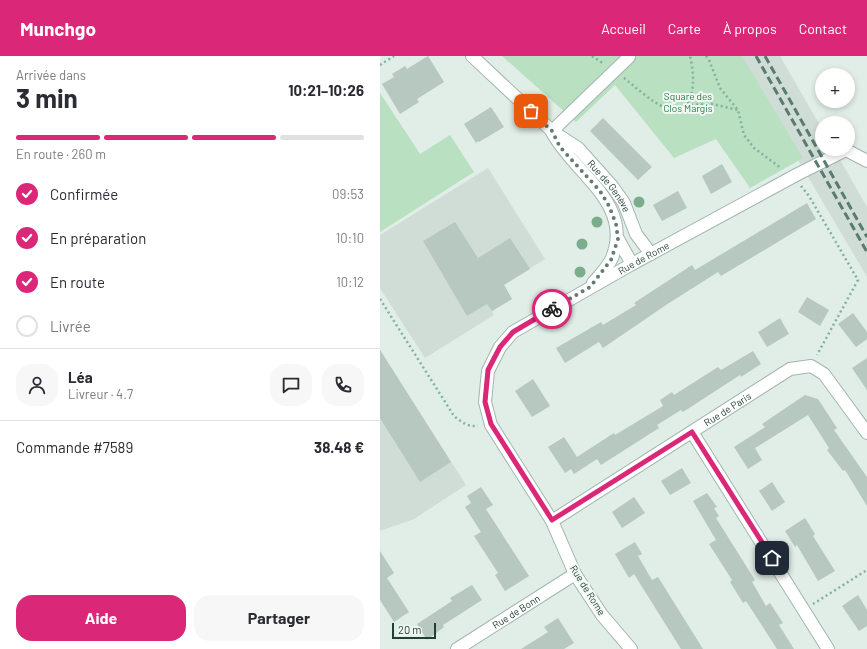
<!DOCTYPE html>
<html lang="fr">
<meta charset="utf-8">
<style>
:root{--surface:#fff;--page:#f7f7f7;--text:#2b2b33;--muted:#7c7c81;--line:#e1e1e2;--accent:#db2777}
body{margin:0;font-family:Barlow,sans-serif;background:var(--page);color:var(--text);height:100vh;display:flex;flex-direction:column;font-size:15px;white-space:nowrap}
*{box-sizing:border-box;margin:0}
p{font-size:13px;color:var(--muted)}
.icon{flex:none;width:22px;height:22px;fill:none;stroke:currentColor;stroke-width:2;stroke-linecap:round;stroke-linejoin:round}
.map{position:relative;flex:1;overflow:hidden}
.panel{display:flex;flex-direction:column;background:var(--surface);width:380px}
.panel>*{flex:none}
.buttons{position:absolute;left:435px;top:12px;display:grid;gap:8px}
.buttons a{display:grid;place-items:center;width:40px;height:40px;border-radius:50%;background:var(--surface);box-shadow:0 2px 6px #0003;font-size:20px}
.scale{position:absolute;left:12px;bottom:10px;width:44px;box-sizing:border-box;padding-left:4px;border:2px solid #203f35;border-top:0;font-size:11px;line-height:14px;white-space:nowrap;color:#203f35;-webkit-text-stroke:3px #f2f9f5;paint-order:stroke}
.pin{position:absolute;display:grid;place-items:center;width:34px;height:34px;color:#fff;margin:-17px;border-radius:8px;box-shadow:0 2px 6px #0006}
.courier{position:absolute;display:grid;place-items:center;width:40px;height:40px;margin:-20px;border:3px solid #db2777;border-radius:50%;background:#fff;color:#222;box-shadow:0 1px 5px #0007}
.head em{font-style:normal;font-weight:700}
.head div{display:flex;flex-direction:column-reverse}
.head{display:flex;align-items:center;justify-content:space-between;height:68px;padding:0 16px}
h1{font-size:26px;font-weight:700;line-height:30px}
.bar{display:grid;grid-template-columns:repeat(4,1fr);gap:6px 4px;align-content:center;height:48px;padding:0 16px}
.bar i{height:5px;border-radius:3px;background:var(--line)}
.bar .current{background:var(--accent)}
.bar p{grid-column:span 4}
.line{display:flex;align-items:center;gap:10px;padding:0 16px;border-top:1px solid var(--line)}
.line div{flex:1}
.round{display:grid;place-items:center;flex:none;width:42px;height:42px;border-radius:16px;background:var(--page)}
ol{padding:0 16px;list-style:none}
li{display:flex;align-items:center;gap:12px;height:44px}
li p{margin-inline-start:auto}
li .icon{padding:4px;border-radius:50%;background:var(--accent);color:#fff;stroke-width:4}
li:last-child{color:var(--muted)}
li i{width:22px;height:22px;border:2px solid var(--line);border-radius:50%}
.primary-button{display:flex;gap:8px;margin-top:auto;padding:8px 16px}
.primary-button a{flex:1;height:46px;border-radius:16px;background:var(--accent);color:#fff;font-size:16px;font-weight:700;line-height:46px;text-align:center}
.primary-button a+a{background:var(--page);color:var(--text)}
header{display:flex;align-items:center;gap:24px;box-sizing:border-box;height:56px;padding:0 20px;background:var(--accent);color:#fff}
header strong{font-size:19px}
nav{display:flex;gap:22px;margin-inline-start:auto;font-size:14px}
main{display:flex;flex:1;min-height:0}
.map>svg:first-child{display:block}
.built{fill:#cfddd6}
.green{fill:#b8e0c1}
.building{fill:#b6c8c0}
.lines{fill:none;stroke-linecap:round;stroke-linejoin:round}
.minor-casing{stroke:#a3b5ae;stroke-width:14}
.path{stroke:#7fb3a0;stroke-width:2.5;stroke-dasharray:2 3;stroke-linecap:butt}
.minor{stroke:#fff;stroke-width:12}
.rail{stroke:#5a7b70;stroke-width:3;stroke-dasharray:8 4;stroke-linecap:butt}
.tree{fill:#7bad8c}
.done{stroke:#647c73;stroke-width:4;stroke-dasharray:0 7.2}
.route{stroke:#db2777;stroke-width:5}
.labels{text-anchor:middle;stroke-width:4;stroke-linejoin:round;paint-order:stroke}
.park-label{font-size:10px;fill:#277942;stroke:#f2f9f5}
.street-label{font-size:10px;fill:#203f35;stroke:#f2f9f5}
</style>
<header>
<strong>Munchgo</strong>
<nav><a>Accueil</a><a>Carte</a><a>À propos</a><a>Contact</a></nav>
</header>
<main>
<section class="panel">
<div class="head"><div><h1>3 min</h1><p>Arrivée dans</p></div><em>10:21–10:26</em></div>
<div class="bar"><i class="current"></i><i class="current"></i><i class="current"></i><i></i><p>En route · 260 m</p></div>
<ol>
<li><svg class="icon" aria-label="check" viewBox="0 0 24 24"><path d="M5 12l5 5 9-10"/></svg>Confirmée<p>09:53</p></li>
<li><svg class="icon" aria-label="check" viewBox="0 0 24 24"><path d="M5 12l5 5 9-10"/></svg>En préparation<p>10:10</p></li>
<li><svg class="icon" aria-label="check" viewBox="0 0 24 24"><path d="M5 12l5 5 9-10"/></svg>En route<p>10:12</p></li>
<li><i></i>Livrée</li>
</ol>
<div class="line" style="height:72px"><a class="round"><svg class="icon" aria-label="person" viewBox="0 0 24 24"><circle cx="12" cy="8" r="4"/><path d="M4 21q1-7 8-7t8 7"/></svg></a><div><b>Léa</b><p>Livreur · 4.7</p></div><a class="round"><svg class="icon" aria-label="chat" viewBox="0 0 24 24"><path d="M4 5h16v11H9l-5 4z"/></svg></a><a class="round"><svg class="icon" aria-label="phone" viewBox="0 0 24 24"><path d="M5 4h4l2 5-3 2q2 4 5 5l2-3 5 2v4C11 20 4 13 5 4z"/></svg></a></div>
<div class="line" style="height:52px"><div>Commande #7589</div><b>38.48 €</b></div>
<div class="primary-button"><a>Aide</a><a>Partager</a></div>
</section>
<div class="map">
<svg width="487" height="593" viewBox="0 0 487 593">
<rect width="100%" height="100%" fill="#e1ede7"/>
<g class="built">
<path d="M361,0h39l42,73v20h12l33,58v70l-72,-122z"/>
<path d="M108,112l57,91 -41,26 8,14 -20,12 2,4 -69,43 -45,-70v-53z"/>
<path d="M0,294l86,135 -52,34 -34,12z"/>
</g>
<g class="green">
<path d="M122,0h240l61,102 -53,30 -34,-49 -42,19 -59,-73 -39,37z"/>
<path d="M0,37l40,61 30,-19 24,37 -94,60z"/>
</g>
<g class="building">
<path d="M48,0l16,26 -27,17 2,3 -19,12 -18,-30 12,-7 -2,-3 13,-8 2,3z"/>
<path d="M111,51l13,20 -25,15 -1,-1 -2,2 -12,-19z"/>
<path d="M223,62l49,49 -14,13 -48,-49z"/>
<path d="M342,108l10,18 -21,12 -9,-18z"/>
<path d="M298,135l9,17 -25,13 -9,-16z"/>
<path d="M427,147l9,16 -95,57 -3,-4 -52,33 -63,43 -4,-6 -34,21 -9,-15 45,-26 2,3 33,-20 -2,-2 58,-38 3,5z"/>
<path d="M75,166l23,36 32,-20 20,31 -26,16 8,14 -20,12 -5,-7 -20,12 -44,-75z"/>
<path d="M427,241l22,13 -9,16 -22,-14z"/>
<path d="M473,257l14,19v7l-11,8 -18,-23z"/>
<path d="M400,262l9,16 -22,13 -9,-15z"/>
<path d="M0,294l71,112 -31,20 -40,-64z"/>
<path d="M373,295l8,13 -20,13 -1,-2 -57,37 -2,-2 -24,15 2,3 -58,37 -4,-6 -23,15 -3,-5 -6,4 -17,-26 16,-10 13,20 37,-24 1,2 48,-29 -3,-6 12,-8 2,3 44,-28 3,3z"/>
<path d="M487,302v32l-15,-22z"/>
<path d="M153,323l17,27 -18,11 -17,-26z"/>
<path d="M425,339l13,4 19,29 -3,2 33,47v29l-22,-36 -2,1 -16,-21 2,-2 -21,-33 -53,33 7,12 -14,9 -14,-22 31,-20 -3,-3z"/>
<path d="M302,412l9,15 -21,12 -9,-14z"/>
<path d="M392,426l13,20 -13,9 -13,-20z"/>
<path d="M101,431l12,18 -7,4 43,67 -24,15 -10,-16 3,-2 -24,-37 7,-4 -16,-25 6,-4 -4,-7z"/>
<path d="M327,437l10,14 -3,1 5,8 -3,2 39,62 -3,2 14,24 4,-3 13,20 -4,2 15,24h-17l-31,-48 -3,2 -13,-21 2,-2 -23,-36 7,-4 -23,-39z"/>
<path d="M254,441l11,16 -23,15 -10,-16z"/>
<path d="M425,462l10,16 -2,2 22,35 -17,10 -21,-36 -2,2 -10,-16z"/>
<path d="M255,486l7,12 -4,2 14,24 6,-3 45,72h-22l-47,-75 -5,4 -14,-24z"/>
<path d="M0,495l14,22 -7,5 22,34 -15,10 -14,-22z"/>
<path d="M92,529l10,15 -39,25 1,2 -17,13 -10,-16 35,-23 -2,-3z"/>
<path d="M478,539l9,15v16l-8,5 -17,-25z"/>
<path d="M178,562l16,25 -10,6h-43l27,-17 -4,-5z"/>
</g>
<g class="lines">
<defs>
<g id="minor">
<path id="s1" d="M92,0l80,75 26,17 34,38 12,17 12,31 15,20"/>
<path d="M172,75l77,-74"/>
<path d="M172,76c22,42 82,71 60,126 -4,9 -13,18 -19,25"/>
<path d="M238,183l14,25"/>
<path d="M312,376l136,217"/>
<path id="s2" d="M172,465l238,-152 21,-3 13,8 43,59"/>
<path id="s3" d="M77,593l118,-75"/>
<path id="s4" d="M251,593l-29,-34 -27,-41 -23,-53 -61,-96 -6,-23 3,-31 12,-24 13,-15 119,-68 166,-90 48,-24 21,11"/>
</g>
</defs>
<use href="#minor" class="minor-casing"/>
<g class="path">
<path d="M212,0l12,8"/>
<path d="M326,0l3,4 11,28 18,22 6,25 10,13 27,20"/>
<path d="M0,9l14,-9"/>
<path d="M244,22c9,7 30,26 40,29 34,11 31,-31 26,-51"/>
<path d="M306,49l27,-1 25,6"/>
<path d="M421,130l8,10 49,84 -41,75"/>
<path d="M0,243l74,117c7,6 14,11 24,10"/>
<path d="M433,548l54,-34"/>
</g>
<use href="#minor" class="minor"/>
<g class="rail">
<path d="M376,0l111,196"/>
<path d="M385,0l102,181"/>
</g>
</g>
<g class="tree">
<circle cx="259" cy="146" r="5.5"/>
<circle cx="217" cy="166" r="5.5"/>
<circle cx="202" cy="188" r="5.5"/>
<circle cx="200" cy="216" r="5.5"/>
</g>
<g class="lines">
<path class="done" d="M151,55l21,20 8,16 40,44 9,15 7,18 2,15 -7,21 -21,27 -38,22"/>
<path class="route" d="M172,253l-39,23 -13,15 -12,23 -3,32 6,22 61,96 140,-88 80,126"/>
</g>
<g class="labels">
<g class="park-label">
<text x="308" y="44">Square des<tspan x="308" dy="12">Clos Margis</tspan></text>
</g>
<g class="street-label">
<text dy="4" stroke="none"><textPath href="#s1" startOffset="190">Rue de Genève</textPath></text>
<text dy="4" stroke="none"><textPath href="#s4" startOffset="517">Rue de Rome</textPath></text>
<text dy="4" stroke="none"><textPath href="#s2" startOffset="208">Rue de Paris</textPath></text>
<text transform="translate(208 534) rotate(58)" y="4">Rue de Rome</text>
<text dy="4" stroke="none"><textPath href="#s3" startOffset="70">Rue de Bonn</textPath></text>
</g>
</g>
</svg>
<div class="buttons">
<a>+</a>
<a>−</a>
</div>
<div class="scale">20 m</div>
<div class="pin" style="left:151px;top:55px;background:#ea580c"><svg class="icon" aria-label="bag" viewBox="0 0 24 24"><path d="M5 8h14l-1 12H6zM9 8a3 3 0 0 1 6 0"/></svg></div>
<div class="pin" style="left:392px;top:502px;background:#1f2937"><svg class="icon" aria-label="home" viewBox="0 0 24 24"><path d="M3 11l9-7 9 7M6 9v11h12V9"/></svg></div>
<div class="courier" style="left:172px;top:253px"><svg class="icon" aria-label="bike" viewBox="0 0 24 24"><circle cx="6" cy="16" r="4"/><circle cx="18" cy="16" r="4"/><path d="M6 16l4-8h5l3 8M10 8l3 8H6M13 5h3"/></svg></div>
</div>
</main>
